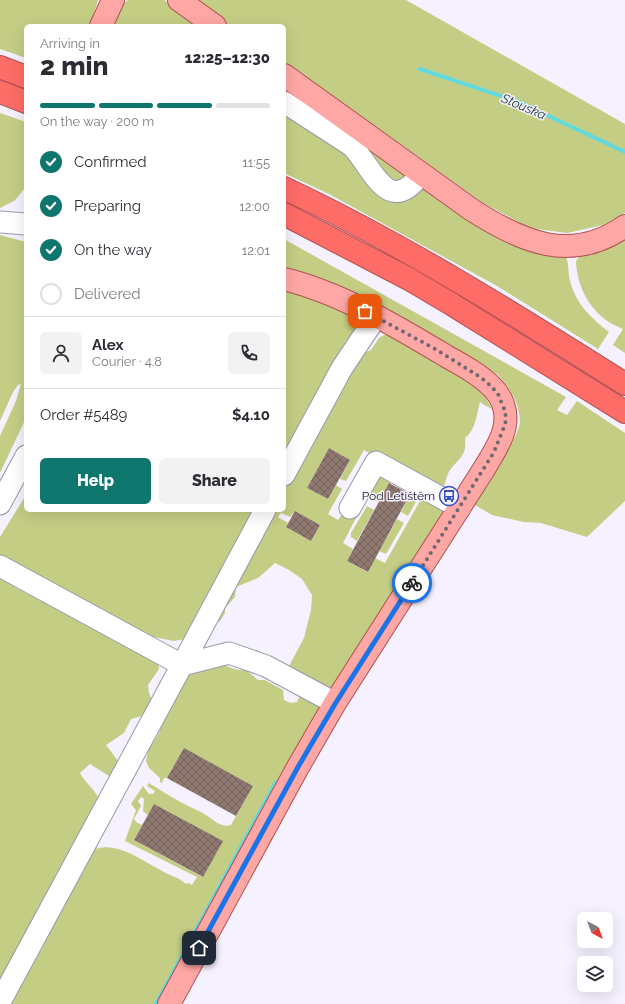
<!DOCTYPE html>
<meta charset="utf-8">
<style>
:root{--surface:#fff;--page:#f2f2f3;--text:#2b2b33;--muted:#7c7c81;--line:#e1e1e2;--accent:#0f766e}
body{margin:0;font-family:Raleway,sans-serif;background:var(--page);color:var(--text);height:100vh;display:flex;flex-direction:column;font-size:15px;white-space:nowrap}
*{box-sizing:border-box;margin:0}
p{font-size:13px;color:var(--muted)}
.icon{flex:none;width:22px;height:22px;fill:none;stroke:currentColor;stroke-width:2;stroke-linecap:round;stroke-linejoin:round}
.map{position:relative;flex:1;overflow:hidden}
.drawer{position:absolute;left:24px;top:24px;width:262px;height:488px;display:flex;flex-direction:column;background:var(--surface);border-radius:6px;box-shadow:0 4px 16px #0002}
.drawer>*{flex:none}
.needle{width:26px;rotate:139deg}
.fabs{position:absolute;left:577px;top:912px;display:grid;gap:8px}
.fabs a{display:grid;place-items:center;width:36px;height:36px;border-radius:6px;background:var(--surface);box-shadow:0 4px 16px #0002;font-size:20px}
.pin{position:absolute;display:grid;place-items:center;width:34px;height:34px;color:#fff;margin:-17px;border-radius:8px;box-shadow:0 2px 6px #0006}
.courier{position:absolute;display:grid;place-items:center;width:40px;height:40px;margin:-20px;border:3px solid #1a73e8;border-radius:50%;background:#fff;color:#222;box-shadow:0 1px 5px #0007}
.head em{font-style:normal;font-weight:800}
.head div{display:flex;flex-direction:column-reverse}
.head{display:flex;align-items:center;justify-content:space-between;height:68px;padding:0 16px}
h1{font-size:26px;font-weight:800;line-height:30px}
.bar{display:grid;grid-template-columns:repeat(4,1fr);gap:6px 4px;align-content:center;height:48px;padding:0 16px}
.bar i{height:5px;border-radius:3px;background:var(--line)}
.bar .selected{background:var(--accent)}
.bar p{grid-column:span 4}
.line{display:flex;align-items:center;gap:10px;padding:0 16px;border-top:1px solid var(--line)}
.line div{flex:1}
.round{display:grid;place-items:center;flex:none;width:42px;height:42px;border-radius:6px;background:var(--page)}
ol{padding:0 16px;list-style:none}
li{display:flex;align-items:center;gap:12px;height:44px}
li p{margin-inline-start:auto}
li .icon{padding:4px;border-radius:50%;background:var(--accent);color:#fff;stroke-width:4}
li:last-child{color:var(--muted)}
li i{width:22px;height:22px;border:2px solid var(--line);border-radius:50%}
.cta{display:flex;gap:8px;margin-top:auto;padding:8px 16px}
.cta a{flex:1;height:46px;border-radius:6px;background:var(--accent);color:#fff;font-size:16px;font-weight:800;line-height:46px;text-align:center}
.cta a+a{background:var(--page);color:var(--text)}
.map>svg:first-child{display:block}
.green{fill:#c4cd84;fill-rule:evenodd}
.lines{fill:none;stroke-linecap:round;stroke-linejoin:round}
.stream{stroke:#61dadf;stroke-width:4}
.building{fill:url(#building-cross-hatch)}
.minor-casing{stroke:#9d97ac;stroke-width:23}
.major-casing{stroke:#b05151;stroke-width:24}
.highway-casing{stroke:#b05151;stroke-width:24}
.minor{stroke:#fff;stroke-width:21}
.major{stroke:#fea7a4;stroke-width:22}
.highway{stroke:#fd6c67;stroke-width:22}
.done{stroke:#6c6973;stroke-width:4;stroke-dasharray:0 7.2}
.route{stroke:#1a73e8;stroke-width:5}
.labels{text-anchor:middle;stroke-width:3;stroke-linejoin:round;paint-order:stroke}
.poi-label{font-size:12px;fill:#222028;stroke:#f5f1fe;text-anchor:end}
.water-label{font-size:13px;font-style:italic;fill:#1d3233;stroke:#f5f1fe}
</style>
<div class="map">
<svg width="625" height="1004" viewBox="0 0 625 1004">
<defs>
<pattern id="building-cross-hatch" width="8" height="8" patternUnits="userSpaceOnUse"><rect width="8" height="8" fill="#8e7870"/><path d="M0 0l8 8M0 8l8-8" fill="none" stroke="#74625c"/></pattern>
</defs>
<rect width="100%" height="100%" fill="#f5f1fe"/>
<g class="green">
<path d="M0,0h98l-8,26h-64v32l-26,-9z"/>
<path d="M128,0h36l37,26h-89l8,-20z"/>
<path d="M192,0h214l219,124v89l-22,12 -36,8 -37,-5 -47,-25 -74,-53 -125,-87v-37h-54z"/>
<path d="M284,85l282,171c3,9 2,17 4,25 6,23 21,37 39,51l-11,17 -101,-63 -168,-92 -45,-21z"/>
<path d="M0,113l26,9v64l-8,11 -4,4 -14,7z"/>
<path d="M0,235l26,7v176l-26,55v-37l16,-35 5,-17 -3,1 -5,7 -13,29z"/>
<path d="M625,237v116l-12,-8 10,-16c-6,-3 -12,-5 -17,-9 -19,-14 -29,-36 -30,-59l5,-6z"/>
<path d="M284,239l282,158 -9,13 10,5 10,-14 48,32v68l-38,36 -46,-14 -17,-1 -32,-7 -19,-11c10,-16 47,-66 47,-83 -1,-19 -10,-33 -22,-46l-97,-57 -117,-49z"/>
<path d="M284,287l14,4 57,26 3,6 1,6 -7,10 -5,1 -2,1 17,13 9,-4 8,-12 5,-3h7l79,47 16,16 6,11 -6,-3 -6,-4c-3,12 -5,29 -15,36 2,18 -6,20 -15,32 -3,4 -4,11 -6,16l-9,3 -71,-39 -18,31 -6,-2 10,-19 -21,-12 -22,40 21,11 8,-14 6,4 -14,25 10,6 6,-8 12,6 -13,25 10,6 -6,12 20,11 8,-14 10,5 40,-71 22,20 -116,176 -6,1 -37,-21 16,-30 7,-28 1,-15 -10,-16 -13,-9 -14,-7 -17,15 -22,9 -1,10 -10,11v5l-5,8 -35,18 -11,2 -20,-4 -23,-11 -32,-19h-6l-91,-46 -2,-6v-18l26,-42v15h258zM295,511l25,14 -9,16 -25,-14 2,-4 -10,-6 3,-4 9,4z"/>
<path d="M382,475l40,16 -14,25 -7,-4 9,-19 -20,-11 -11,20 -6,-3 -2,-9z"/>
<path d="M367,506l7,4 -17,31 -6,-4v-4z"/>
<path d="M397,519l7,4 -18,31 -7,-3z"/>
<path d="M0,570l16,18 142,72 1,9 -11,16 1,8 2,5 -1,16 -19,5 -7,14 -18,12 16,21 -2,17 -30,-19 -10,9c6,12 18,18 20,30l-100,185z"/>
<path d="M216,660c10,6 18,11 30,10l12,10h7l18,10 1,10 7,3 6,-1 3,-7 17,6 3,7 -158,296h-160l90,-154c25,-10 50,11 72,22 7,4 16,6 22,12l3,-1 3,2 5,-8 -72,-36 11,-31 -5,-6 12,-18 6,8h4l2,-3 -8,-5 2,-3c17,11 34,21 52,29 8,4 14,11 21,13 4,1 6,1 9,0l22,-39 -69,-37 -17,29h-3l-2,5 -2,-1v-4l-11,-10 -3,-7 2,-10 11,-18 5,-18 22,-41zM141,797l3,2 -1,12 5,4 6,-11 68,37 -20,36 -68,-37 8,-15 -6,-3 -2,-3 7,-13 -3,-5z"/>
</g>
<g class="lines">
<g class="stream">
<path d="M420,69l99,33 106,50"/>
<path d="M156,1004l120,-222"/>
</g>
</g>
<g class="building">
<path d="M329,448l21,12 -22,39 -21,-11z"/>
<path d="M389,483l21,11 -42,78 -21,-11z"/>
<path d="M295,511l25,14 -9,16 -25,-14z"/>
<path d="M184,748l69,38 -17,30 -69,-38z"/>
<path d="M154,804l69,37 -20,36 -69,-37z"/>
</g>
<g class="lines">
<defs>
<g id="minor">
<path d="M284,102l68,44c21,22 36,72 69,28"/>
<path d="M0,222l26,2"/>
<path d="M284,475l58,-107 34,-51"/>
<path d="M0,504l26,-48"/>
<path d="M350,508l26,-46 84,46"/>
<path d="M265,510l-83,155 47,-12 37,13 69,37"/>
<path d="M0,566l182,99 -182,337"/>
</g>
<g id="major">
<path d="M179,0l36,26"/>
<path d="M101,26l12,-26"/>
<path d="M284,75l188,135c50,32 99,54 153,16"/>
<path d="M169,1004l129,-237 37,-64 149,-234c11,-19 28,-41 19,-65 -2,-6 -6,-12 -11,-17 -13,-13 -30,-22 -46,-31 -50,-30 -105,-63 -162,-77"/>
</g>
<g id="highway">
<path d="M0,67l26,10"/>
<path d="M0,92l26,10"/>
<path d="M284,188c119,56 230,126 341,196"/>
<path d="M284,214l125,65 44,26 172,107"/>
</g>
</defs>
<use href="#minor" class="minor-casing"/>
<use href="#major" class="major-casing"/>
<use href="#highway" class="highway-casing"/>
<use href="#minor" class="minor"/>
<use href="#major" class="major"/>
<use href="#highway" class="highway"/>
</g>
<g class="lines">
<path class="done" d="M365,311l72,39 43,27 11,9 7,8 7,17 1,9 -2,7 -10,25 -82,131"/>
<path class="route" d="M199,948l99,-181 37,-63 77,-121"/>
</g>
<defs>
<symbol id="bus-ring" viewBox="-11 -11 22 22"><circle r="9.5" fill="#f5f1fe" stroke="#3652c3" stroke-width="1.5"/><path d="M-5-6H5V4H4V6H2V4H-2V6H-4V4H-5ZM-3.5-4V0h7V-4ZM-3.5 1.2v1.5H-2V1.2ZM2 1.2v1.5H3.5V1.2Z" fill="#3652c3"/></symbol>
</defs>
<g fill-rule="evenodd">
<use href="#bus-ring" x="438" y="485" width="22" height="22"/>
</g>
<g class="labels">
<g class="poi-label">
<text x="435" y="500">Pod Letištěm</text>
</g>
<g class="water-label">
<text transform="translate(524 106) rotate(23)" y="5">Stouska</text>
</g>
</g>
</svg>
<div class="fabs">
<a><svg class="needle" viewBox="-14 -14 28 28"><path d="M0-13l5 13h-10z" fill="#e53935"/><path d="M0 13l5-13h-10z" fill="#7c7c81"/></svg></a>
<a><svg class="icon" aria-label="layers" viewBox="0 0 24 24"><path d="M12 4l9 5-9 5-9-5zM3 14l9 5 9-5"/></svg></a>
</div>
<div class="pin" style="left:365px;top:311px;background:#ea580c"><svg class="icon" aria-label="bag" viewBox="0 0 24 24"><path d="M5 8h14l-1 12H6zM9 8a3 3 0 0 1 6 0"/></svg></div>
<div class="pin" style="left:199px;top:948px;background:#1f2937"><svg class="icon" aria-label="home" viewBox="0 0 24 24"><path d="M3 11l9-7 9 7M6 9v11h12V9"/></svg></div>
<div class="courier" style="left:412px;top:583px"><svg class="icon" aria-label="bike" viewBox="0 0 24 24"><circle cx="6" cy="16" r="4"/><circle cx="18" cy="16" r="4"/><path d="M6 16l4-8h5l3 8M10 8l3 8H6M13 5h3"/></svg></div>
<section class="drawer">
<div class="head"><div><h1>2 min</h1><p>Arriving in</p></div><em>12:25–12:30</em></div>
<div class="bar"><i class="selected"></i><i class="selected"></i><i class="selected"></i><i></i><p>On the way · 200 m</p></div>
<ol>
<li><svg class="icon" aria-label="check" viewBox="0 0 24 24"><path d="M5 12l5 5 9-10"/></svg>Confirmed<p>11:55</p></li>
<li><svg class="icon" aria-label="check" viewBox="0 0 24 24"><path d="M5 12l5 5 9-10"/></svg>Preparing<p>12:00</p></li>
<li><svg class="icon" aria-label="check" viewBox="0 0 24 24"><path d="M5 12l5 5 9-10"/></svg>On the way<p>12:01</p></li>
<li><i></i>Delivered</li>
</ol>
<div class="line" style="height:72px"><a class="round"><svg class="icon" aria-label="person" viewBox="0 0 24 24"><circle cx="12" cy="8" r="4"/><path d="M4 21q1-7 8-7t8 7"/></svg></a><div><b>Alex</b><p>Courier · 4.8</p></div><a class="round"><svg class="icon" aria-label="phone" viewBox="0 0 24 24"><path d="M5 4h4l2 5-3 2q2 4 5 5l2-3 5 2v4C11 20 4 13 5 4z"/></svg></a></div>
<div class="line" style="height:52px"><div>Order #5489</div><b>$4.10</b></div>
<div class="cta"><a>Help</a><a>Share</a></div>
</section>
</div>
